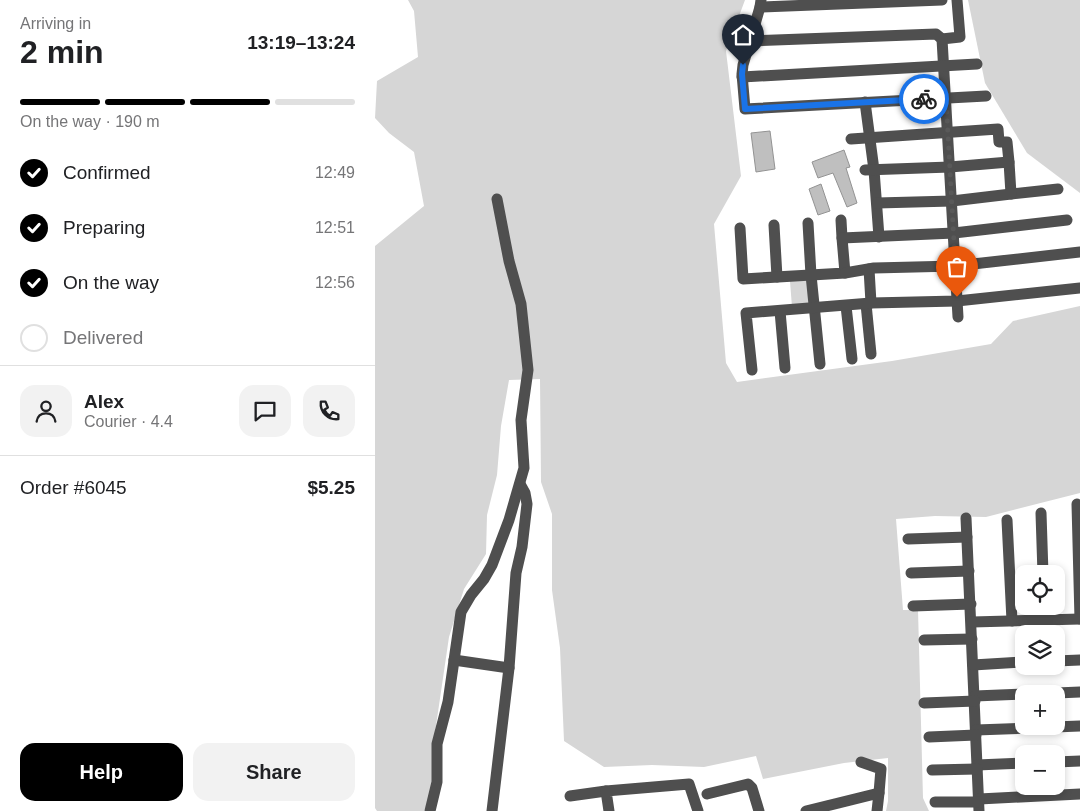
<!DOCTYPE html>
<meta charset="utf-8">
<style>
:root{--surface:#fff;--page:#f2f2f2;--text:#202124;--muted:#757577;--line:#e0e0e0;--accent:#000}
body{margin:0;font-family:Helvetica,sans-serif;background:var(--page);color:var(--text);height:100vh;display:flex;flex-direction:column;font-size:19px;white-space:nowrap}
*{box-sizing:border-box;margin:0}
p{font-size:16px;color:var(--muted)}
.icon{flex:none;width:28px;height:28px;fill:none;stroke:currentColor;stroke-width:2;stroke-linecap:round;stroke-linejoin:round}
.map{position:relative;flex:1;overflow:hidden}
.side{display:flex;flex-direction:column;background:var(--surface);width:375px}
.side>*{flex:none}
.tools{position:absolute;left:640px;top:565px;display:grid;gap:10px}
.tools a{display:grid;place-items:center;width:50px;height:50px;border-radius:10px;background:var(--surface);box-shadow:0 2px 8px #0003;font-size:25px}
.pin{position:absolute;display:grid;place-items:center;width:42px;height:42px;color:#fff;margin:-51px -21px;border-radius:50% 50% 50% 0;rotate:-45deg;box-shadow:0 0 5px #0007}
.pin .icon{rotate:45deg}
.courier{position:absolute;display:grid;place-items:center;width:50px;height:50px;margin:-25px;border:4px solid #1a73e8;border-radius:50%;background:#fff;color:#222;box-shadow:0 1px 6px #0007}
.overview em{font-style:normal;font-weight:700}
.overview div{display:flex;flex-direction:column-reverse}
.overview{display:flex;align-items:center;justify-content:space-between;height:85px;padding:0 20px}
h1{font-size:32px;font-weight:700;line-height:38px}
.bar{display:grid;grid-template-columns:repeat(4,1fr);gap:8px 5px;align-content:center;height:60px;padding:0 20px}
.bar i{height:6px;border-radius:4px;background:var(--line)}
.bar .active{background:var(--accent)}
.bar p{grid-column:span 4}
.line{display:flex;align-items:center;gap:12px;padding:0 20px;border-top:1px solid var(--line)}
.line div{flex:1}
.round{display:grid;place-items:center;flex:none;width:52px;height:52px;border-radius:15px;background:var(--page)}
ol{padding:0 20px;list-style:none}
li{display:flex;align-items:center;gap:15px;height:55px}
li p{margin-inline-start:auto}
li .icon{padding:5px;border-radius:50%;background:var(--accent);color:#fff;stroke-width:4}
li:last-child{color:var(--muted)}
li i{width:28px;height:28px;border:2px solid var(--line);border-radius:50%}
.primary-button{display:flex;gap:10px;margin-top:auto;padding:10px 20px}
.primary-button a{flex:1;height:58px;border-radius:15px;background:var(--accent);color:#fff;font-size:20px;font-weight:700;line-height:58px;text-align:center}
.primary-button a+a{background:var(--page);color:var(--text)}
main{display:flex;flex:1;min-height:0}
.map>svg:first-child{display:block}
.green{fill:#d6d6d6}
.building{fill:#bfbfbf;stroke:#939393}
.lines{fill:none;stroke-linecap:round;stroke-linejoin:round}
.minor{stroke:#4f4f4f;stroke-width:11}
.done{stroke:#595959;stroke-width:5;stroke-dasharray:0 9}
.route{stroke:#1a73e8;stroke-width:6}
</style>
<main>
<section class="side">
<div class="overview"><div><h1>2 min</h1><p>Arriving in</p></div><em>13:19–13:24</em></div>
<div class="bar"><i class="active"></i><i class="active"></i><i class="active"></i><i></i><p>On the way · 190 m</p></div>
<ol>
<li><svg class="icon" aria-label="check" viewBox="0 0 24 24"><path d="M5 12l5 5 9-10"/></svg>Confirmed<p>12:49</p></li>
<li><svg class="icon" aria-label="check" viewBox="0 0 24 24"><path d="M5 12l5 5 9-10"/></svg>Preparing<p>12:51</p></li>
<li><svg class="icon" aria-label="check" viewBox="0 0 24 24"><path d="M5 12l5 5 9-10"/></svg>On the way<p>12:56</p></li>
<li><i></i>Delivered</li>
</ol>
<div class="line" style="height:90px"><a class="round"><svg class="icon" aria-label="person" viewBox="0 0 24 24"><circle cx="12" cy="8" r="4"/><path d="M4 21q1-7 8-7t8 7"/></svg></a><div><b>Alex</b><p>Courier · 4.4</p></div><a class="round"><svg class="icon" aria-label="chat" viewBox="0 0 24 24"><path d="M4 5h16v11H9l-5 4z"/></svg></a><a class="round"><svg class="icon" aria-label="phone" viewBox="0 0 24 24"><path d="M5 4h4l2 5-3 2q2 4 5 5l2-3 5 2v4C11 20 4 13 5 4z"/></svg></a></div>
<div class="line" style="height:65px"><div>Order #6045</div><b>$5.25</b></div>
<div class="primary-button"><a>Help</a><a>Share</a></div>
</section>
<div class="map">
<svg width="705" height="811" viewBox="0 0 705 811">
<rect width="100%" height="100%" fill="#fff"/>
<g class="green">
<path d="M33,0h337l-19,51 15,125 -27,48 12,139 11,19 155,-21 99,-17 22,-23 67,-15v187l-94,24 -51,-1 -39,3 7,91h15l5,188 6,13h-43l2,-10v-43l-44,5 -81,16 -7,-23 -52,11 -52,-2 -48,2 -40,-26 -4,-93 -8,-58v-76l-11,-32 -1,-103 -31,1 -8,46 -4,49 -10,40 -1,39 -22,35 -15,48 -17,116 2,40 -10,18h-47l-2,-3v-562l49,-40 -10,-54 -25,-19 -14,-15 2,-37 41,-24 -4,-46z"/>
<path d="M593,0h112v193l-53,-40 -42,-70z"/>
<path d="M432,280l2,25 -17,2 -2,-26z"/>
</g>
<g class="building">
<path d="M395,131l5,38 -19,3 -5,-39z"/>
<path d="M469,150l6,17 -4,1 11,35 -10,4 -14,-34 -15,5 -6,-16z"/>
<path d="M446,184l9,27 -12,4 -9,-26z"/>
</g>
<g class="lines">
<g class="minor">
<path d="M386,0l-1,7 -17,58 -1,9 3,35 241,-13"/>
<path d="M582,0l3,37 -18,2 16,278"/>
<path d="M385,7l182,-7"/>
<path d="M374,41l187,-7 6,5"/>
<path d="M367,77l235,-13"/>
<path d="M490,102l9,68 5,67"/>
<path d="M476,139l147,-10 1,13h8l2,20"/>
<path d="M490,170l85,-3 59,-5 2,32 47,-5"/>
<path d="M502,203l75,-2 59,-7"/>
<path d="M466,220l1,18"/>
<path d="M433,223l3,52 9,89"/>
<path d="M399,225l3,52"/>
<path d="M365,228l3,51 102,-6 -3,-35 112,-5 113,-13"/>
<path d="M494,269l2,34"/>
<path d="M470,273l29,-5 81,-2 125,-14"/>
<path d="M491,304l5,50"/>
<path d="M471,306l6,53"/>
<path d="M405,311l5,57"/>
<path d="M377,370l-6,-57 125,-10 86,-2 123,-13"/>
<path d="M702,504l3,115"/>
<path d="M666,513l2,61"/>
<path d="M591,518l13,293"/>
<path d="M632,520l5,101"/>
<path d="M533,539l59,-2"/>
<path d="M536,573l58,-2"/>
<path d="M538,606l58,-2"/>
<path d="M669,606l1,14"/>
<path d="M597,622l108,-3"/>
<path d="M549,640l48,-1"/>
<path d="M79,660l55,8"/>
<path d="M681,661l24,-1"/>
<path d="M598,665l51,-3"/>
<path d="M658,694l47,-2"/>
<path d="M600,696l49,-2"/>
<path d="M549,703l51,-2"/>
<path d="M601,730l104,-4"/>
<path d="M554,737l47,-2"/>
<path d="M486,762l20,7 -2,24"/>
<path d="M681,762l24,-1"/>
<path d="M602,765l47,-2"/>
<path d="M557,770l45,-1"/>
<path d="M332,794l41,-10 4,4 7,23"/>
<path d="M195,796l36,-5"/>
<path d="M604,799l101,-5"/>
<path d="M560,802h44"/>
<path d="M55,811l7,-29v-38l11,-42 13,-90 10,-17 13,-16 8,-14 17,-45 15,-52 -3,-48 7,-50 -7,-66 -12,-43 -12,-62"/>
<path d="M117,811l17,-143 7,-95 6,-26 5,-43 -2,-11 -5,-9"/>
<path d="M234,811l-3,-20 83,-7 9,27"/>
<path d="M431,811l73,-18 -2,18"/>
</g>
</g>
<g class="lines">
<path class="done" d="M549,99l22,-1 11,199"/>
<path class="route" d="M368,65l-1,9 3,35 179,-10"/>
</g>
</svg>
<div class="tools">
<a><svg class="icon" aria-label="locate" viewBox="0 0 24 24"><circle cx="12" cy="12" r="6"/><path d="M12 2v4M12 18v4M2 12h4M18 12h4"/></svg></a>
<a><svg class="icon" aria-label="layers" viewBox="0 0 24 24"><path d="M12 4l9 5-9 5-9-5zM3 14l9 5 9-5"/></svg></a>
<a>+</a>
<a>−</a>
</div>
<div class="pin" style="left:582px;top:297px;background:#ea580c"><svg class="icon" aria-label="bag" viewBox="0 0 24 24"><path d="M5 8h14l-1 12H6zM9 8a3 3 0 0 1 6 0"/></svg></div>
<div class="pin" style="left:368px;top:65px;background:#1f2937"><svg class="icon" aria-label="home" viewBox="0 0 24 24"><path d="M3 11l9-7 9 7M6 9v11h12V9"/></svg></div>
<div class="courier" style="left:549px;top:99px"><svg class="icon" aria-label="bike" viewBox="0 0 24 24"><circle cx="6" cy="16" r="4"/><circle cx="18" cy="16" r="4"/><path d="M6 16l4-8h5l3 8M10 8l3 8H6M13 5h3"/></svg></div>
</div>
</main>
